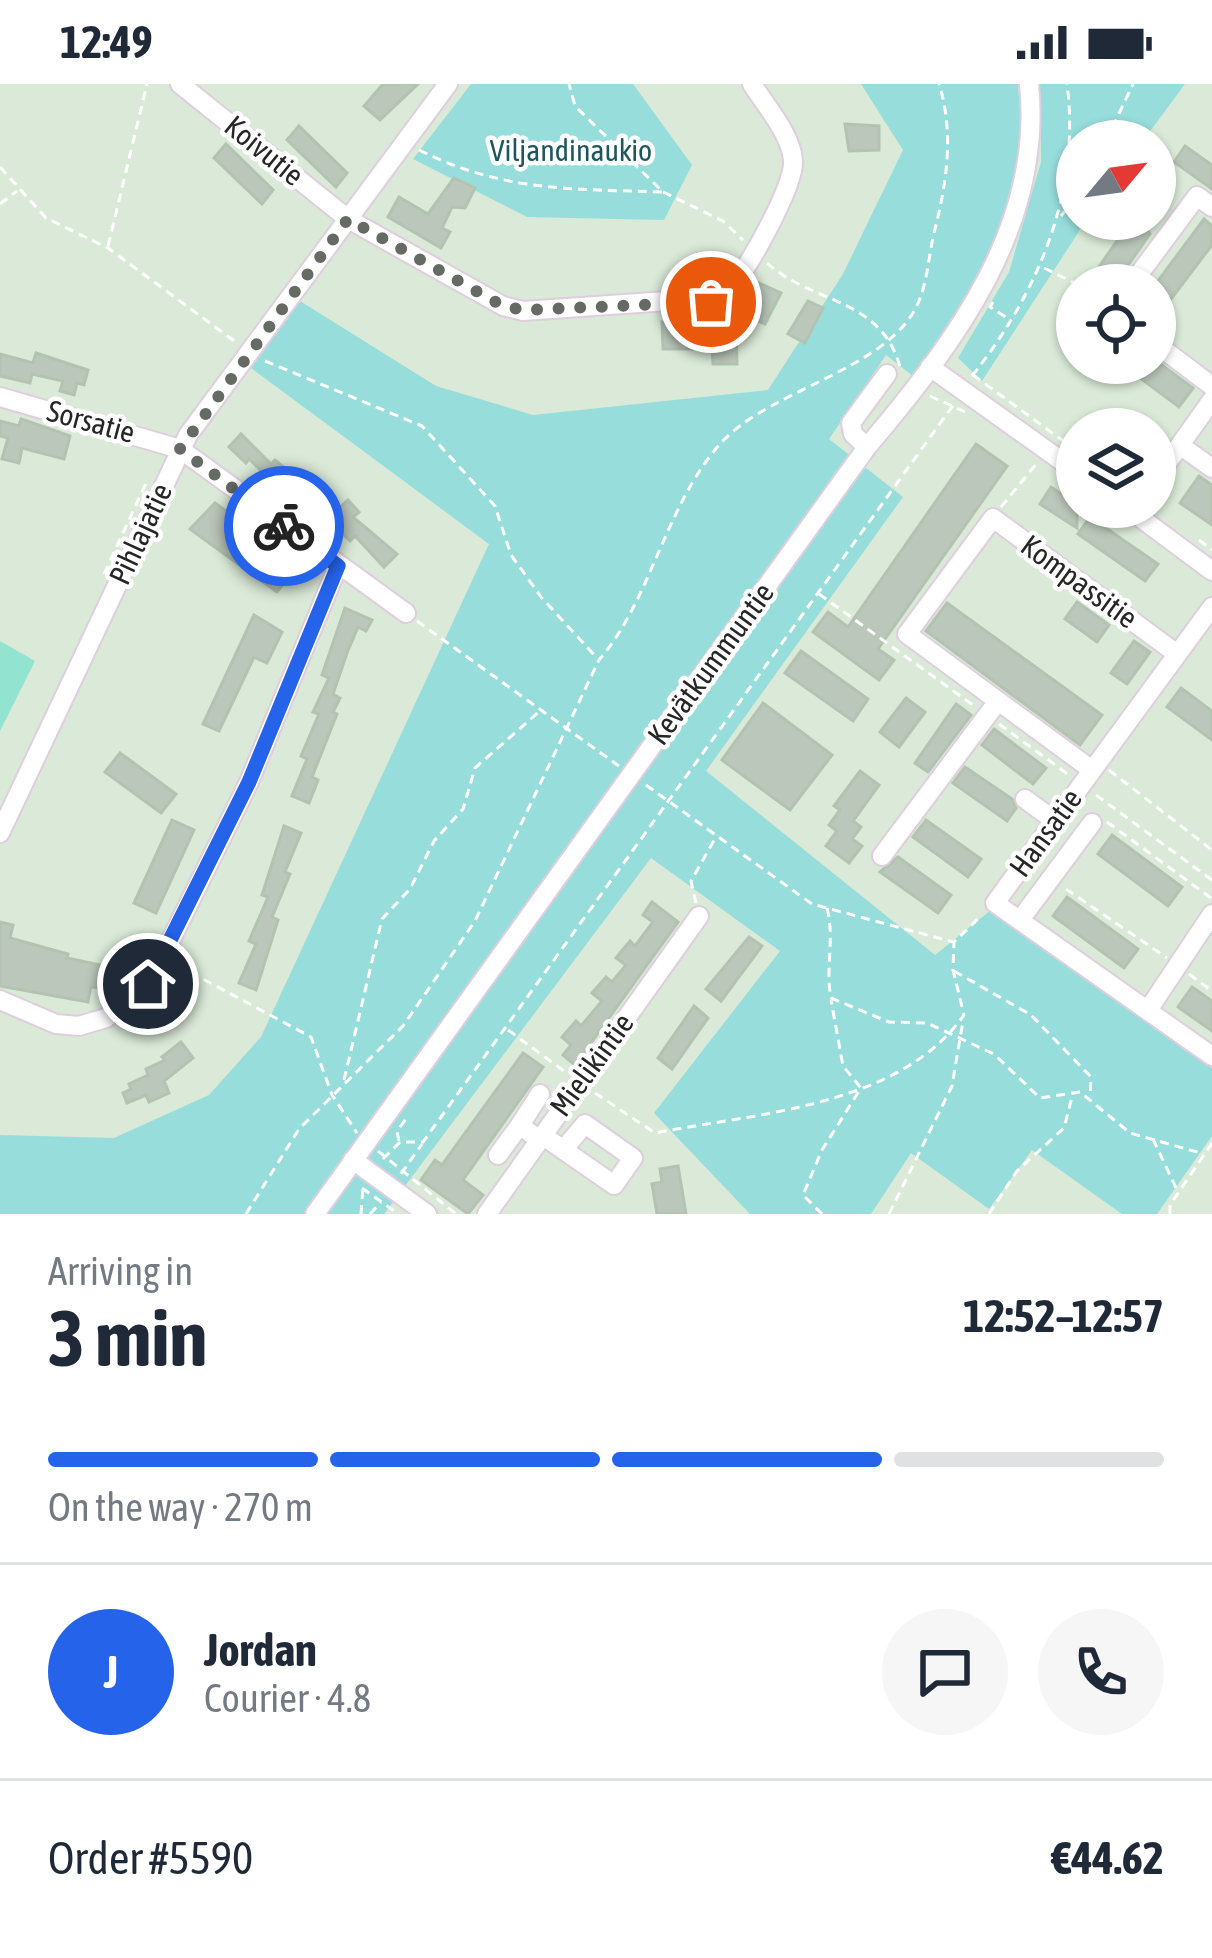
<!DOCTYPE html>
<meta charset="utf-8">
<style>
:root{--surface:#fff;--page:#f6f6f7;--text:#1f2937;--muted:#747a83;--line:#e0e1e3;--accent:#2563eb}
body{margin:0;font-family:"Asap Condensed",sans-serif;background:var(--page);color:var(--text);height:100vh;display:flex;flex-direction:column;font-size:45px;white-space:nowrap}
*{box-sizing:border-box;margin:0}
p{font-size:39px;color:var(--muted)}
.icon{flex:none;width:66px;height:66px;fill:none;stroke:currentColor;stroke-width:2;stroke-linecap:round;stroke-linejoin:round}
.map{position:relative;height:1130px;overflow:hidden}
.details{display:flex;flex-direction:column;background:var(--surface);flex:1}
.details>*{flex:none}
.needle{width:78px;rotate:61deg}
.fabs{position:absolute;left:1056px;top:36px;display:grid;gap:24px}
.fabs a{display:grid;place-items:center;width:120px;height:120px;border-radius:50%;background:var(--surface);box-shadow:0 3px 9px #0004;font-size:60px}
.pin{position:absolute;display:grid;place-items:center;width:102px;height:102px;color:#fff;margin:-51px;border:6px solid #fff;border-radius:50%;box-shadow:0 3px 12px #0007}
.courier{position:absolute;display:grid;place-items:center;width:120px;height:120px;margin:-60px;border:9px solid #2563eb;border-radius:50%;background:#fff;color:#222;box-shadow:0 3px 15px #0007}
.headline em{font-style:normal;font-weight:700}
.headline div{display:flex;flex-direction:column-reverse}
.headline{display:flex;align-items:center;justify-content:space-between;height:204px;padding:0 48px}
h1{font-size:78px;font-weight:700;line-height:90px}
.bar{display:grid;grid-template-columns:repeat(4,1fr);gap:18px 12px;align-content:center;height:144px;padding:0 48px}
.bar i{height:15px;border-radius:9px;background:var(--line)}
.bar .active{background:var(--accent)}
.bar p{grid-column:span 4}
.line{display:flex;align-items:center;gap:30px;padding:0 48px;border-top:3px solid var(--line)}
.line div{flex:1}
.round{display:grid;place-items:center;flex:none;width:126px;height:126px;border-radius:63px;background:var(--page)}
.status{display:flex;justify-content:space-between;align-items:center;height:84px;padding:0 60px;background:var(--surface);direction:ltr}
.status svg{height:33px;fill:currentColor}
.map>svg:first-child{display:block}
.green{fill:#97dddc}
.pitch{fill:#92e4d0}
.building{fill:#bcc7bb;stroke:#b3c3b2;stroke-width:3}
.lines{fill:none;stroke-linecap:round;stroke-linejoin:round}
.minor-casing{stroke:#dfcedd;stroke-width:22}
.path{stroke:#fff;stroke-width:3;stroke-dasharray:9 6;stroke-linecap:butt}
.minor{stroke:#fff;stroke-width:18}
.done{stroke:#656a64;stroke-width:12;stroke-dasharray:0 21.6}
.route{stroke:#2563eb;stroke-width:15}
.labels{text-anchor:middle;stroke-width:9;stroke-linejoin:round;paint-order:stroke}
.street-label{font-size:30px;fill:#262626;stroke:#fff}
.park-label{font-size:30px;fill:#1c565e;stroke:#fff}
</style>
<div class="status"><b>12:49</b><svg viewBox="0 0 49 12"><path d="M0 12V9h3v3zM5 12V6h3v6zM10 12V3h3v9zM15 12V0h3v12zM26 1h20v11H26zM47 4h2v5h-2z"/></svg></div>
<div class="map">
<svg width="1212" height="1130" viewBox="0 0 1212 1130">
<rect width="100%" height="100%" fill="#dae9d8"/>
<g class="green">
<path d="M471,0h162l59,81 -28,55 -137,-3 -114,-58z"/>
<path d="M861,0h157c1,21 6,45 3,66 -9,81 -49,170 -108,226l-27,-21 -57,84 74,58 -197,274 229,184 56,-45 221,158v68l-55,78h-35l-90,-64 -43,59 -78,-56 -40,61h-121l-96,-101 126,-162 -129,-93 -267,356h-384v-79l114,3 95,-43 52,-58 228,-493 -253,-187 48,-66 152,95 97,29 235,-25 75,-116 60,-124z"/>
<path d="M1040,0h145l-42,57h-66v78h10l-105,162 -24,-23 51,-86 32,-110z"/>
</g>
<path class="pitch" d="M0,557l35,20 -35,70z"/>
<g class="building">
<path d="M383,0h35l-38,36 -16,-14z"/>
<path d="M845,40l34,2v24l-30,1z"/>
<path d="M299,42l48,47 -11,14 -49,-47z"/>
<path d="M226,60l47,46 -11,14 -48,-46z"/>
<path d="M1185,62l27,19v24l-38,-27z"/>
<path d="M454,94l21,10 -10,20 -13,-1 -10,21 8,4 -9,16 -53,-31 11,-20 29,17z"/>
<path d="M1121,135h20l9,15 -36,51h-6l-14,-11 34,-49z"/>
<path d="M1204,135l8,7v19l-57,75v-35z"/>
<path d="M759,199l22,10 -16,31 -13,-6 4,-8 -8,-4z"/>
<path d="M808,217l15,7 -18,35 -17,-9z"/>
<path d="M662,238l21,2v12l24,-1v-11l29,4 1,36h-24l-1,-15h-49z"/>
<path d="M36,269l52,17 -4,15 -7,-2 -3,12 -14,-4 3,-10 -31,-7 -2,9 -30,-7v-22l33,9z"/>
<path d="M1120,279h39l34,25 -14,19z"/>
<path d="M21,335l49,17 -6,23 -42,-11 -3,15 -17,-4 6,-21 -8,-2v-15l19,5z"/>
<path d="M241,350l30,30 4,-4 52,42 -12,12 -31,-30 -4,5 -31,-30 -3,4 -17,-16z"/>
<path d="M976,360l31,22 -129,183 16,11 -15,20 -66,-48 15,-20 20,15z"/>
<path d="M1199,392l13,9v40l-32,-22z"/>
<path d="M1051,403l26,18v23l-37,-24z"/>
<path d="M348,416l11,12 -6,5 44,37 -13,13 -29,-31 -5,5 -17,-17 -1,-9z"/>
<path d="M215,419l49,36 -10,13 35,25 -12,15 -87,-63z"/>
<path d="M1090,433l68,47 -13,17 -67,-47z"/>
<path d="M1077,518l32,23 -12,17 -32,-23z"/>
<path d="M947,519l155,112 -22,30 -154,-114z"/>
<path d="M345,524l27,12 -6,11 -8,-4 -11,26 -14,41 7,4 -7,14 4,2 -25,63 6,3 -9,23 -17,-7 15,-37 -6,-3 18,-42 -6,-2 16,-34 -7,-3z"/>
<path d="M254,531l28,17 -15,31 -13,-6 -35,74 -16,-7z"/>
<path d="M1134,557l16,11 -23,32 -16,-11z"/>
<path d="M801,567l67,48 -15,22 -68,-48z"/>
<path d="M1181,604l31,23v29l-45,-33z"/>
<path d="M906,614l19,14 -26,35 -19,-15z"/>
<path d="M763,619l69,52 -42,55 -68,-50z"/>
<path d="M956,620l15,11 -43,57 -13,-9z"/>
<path d="M994,645l52,39 -13,16 -51,-39z"/>
<path d="M120,669l56,41 -15,19 -56,-41z"/>
<path d="M965,683l47,32 4,9 -9,13 -54,-38z"/>
<path d="M860,687l19,14 -26,36 8,6 -9,12 10,7 -13,17 -23,-17 11,-15 -8,-6 11,-15 -6,-4z"/>
<path d="M172,736l22,10 -38,83 -22,-10z"/>
<path d="M926,736l55,39 -13,18 -55,-40z"/>
<path d="M284,742l17,7 -16,39 5,2 -18,43 6,3 -22,70 -17,-7 17,-39 -7,-3 19,-44 -6,-2z"/>
<path d="M1112,751l70,52 -14,19 -70,-52z"/>
<path d="M898,773l53,38 -13,18 -58,-41z"/>
<path d="M1067,813l71,52 -14,19 -71,-52z"/>
<path d="M652,818l26,20 -103,143 -12,-10 8,-10 -9,-8 14,-16 5,5 21,-25 -10,-8 14,-16 6,5 14,-17 -10,-7 14,-17 5,5 18,-24 -10,-7z"/>
<path d="M0,838l13,3 -3,13 58,16 -1,4 47,10 3,-13 11,2 -6,31 -31,-1 -3,15 -88,-16z"/>
<path d="M749,853l13,9 -41,55 -15,-12z"/>
<path d="M1192,903l20,14v30l-34,-24z"/>
<path d="M694,922l14,12 -36,51 -14,-11z"/>
<path d="M181,958l12,16 -29,23 5,12 -20,9 -3,-7 -19,8 -4,-10 8,-4 -2,-5 19,-9 -2,-6 19,-9 -3,-3z"/>
<path d="M523,969l20,14 -80,113 20,15 -15,19 -47,-34 14,-20 7,5z"/>
<path d="M678,1082l8,48h-29l-5,-30 10,-2 -2,-13z"/>
</g>
<g class="lines">
<defs>
<g id="minor">
<path d="M180,0l168,135 155,87 20,5 202,-14c18,-20 71,-112 68,-137 -2,-26 -28,-55 -41,-76"/>
<path d="M1131,201l66,-89 15,11"/>
<path d="M1155,259l57,43"/>
<path d="M930,283l147,105"/>
<path d="M0,313l180,52 226,164"/>
<path d="M1181,362l31,22"/>
<path d="M867,363l-14,-13 -2,-11 36,-49"/>
<path d="M1155,396l57,-80"/>
<path d="M1126,423l86,64"/>
<path d="M1212,523l-217,296 217,153"/>
<path d="M1092,686l-185,-136 86,-116 184,136"/>
<path d="M1025,715l30,22"/>
<path d="M0,749l188,-398 260,-351"/>
<path d="M882,772l116,-155"/>
<path d="M1020,836l72,-97"/>
<path d="M0,916l56,24 23,2 27,-8 43,-34 100,-202 89,-216"/>
<path d="M1148,926l64,-96"/>
<path d="M542,1051l72,50 19,-27 -48,-34 -22,26"/>
<path d="M539,1056l-19,-15 20,-31"/>
<path d="M498,1071l22,-30"/>
<path d="M353,1076l74,54"/>
<path d="M315,1130l552,-767c87,-103 177,-221 162,-363"/>
<path d="M487,1130l212,-298"/>
</g>
</defs>
<use href="#minor" class="minor-casing"/>
<g class="path">
<path d="M1106,57l27,-57"/>
<path d="M419,66c84,42 153,39 244,42l-88,-86 -6,-22"/>
<path d="M0,83l46,51 62,30 129,95"/>
<path d="M663,108l60,29 20,19"/>
<path d="M0,120l17,-13"/>
<path d="M1061,132l16,-19"/>
<path d="M108,162l39,-162"/>
<path d="M767,179c45,41 114,34 133,104"/>
<path d="M1044,184l35,17"/>
<path d="M993,218l-3,5 19,12"/>
<path d="M265,277l157,65 73,80 16,49 30,42 56,61"/>
<path d="M973,291l93,68"/>
<path d="M972,292c66,-83 109,-184 95,-292"/>
<path d="M930,312l35,16"/>
<path d="M1001,423l36,-44"/>
<path d="M1199,456l13,10"/>
<path d="M104,490l44,-95"/>
<path d="M819,510l158,114"/>
<path d="M417,537l202,145"/>
<path d="M999,640l70,51"/>
<path d="M1109,686l103,80"/>
<path d="M646,701l166,119 141,38"/>
<path d="M1096,711l116,85"/>
<path d="M1107,738l104,76"/>
<path d="M1066,805l101,69"/>
<path d="M696,819l-5,-22 26,-46"/>
<path d="M827,824c8,32 -2,59 4,90l58,24 38,1 67,31 46,44 40,-6 50,41 74,21"/>
<path d="M177,881l134,72 21,58 25,38"/>
<path d="M954,887l77,44 60,62 -1,20"/>
<path d="M1189,890l23,17"/>
<path d="M508,946l60,44"/>
<path d="M344,996l38,-161 28,-30 24,-48 29,-32 12,-41 66,-58"/>
<path d="M595,1009l60,40c102,-20 244,-26 309,-118l-11,-45 1,-28 28,-27"/>
<path d="M1153,1055l24,51"/>
<path d="M399,1057l-2,-10 9,-12"/>
<path d="M378,1067l78,63"/>
<path d="M383,1075l17,-17h23l531,-738"/>
<path d="M401,1090l21,-30"/>
<path d="M362,1104l36,26"/>
<path d="M246,1130l53,-85 104,-103 72,-105 124,-261c52,-60 66,-154 121,-216 50,-56 171,-74 199,-143 9,-22 10,-49 16,-72 12,-47 19,-98 4,-145"/>
<path d="M361,1130l2,-27"/>
<path d="M370,1130l11,-12"/>
<path d="M822,1130l-19,-19 19,-45 39,-62 -18,-22 -12,-66"/>
<path d="M889,1130l63,-128 11,-65"/>
<path d="M989,1130l28,-43 47,-43 9,-35"/>
<path d="M1170,1130v-9l42,-62"/>
</g>
<use href="#minor" class="minor"/>
</g>
<g class="lines">
<path class="done" d="M284,442l-104,-77 168,-230 155,87 20,4 188,-8"/>
<path class="route" d="M148,900l101,-202 89,-216 -54,-40"/>
</g>
<g class="labels">
<g class="street-label">
<text transform="translate(264 67) rotate(39)" y="10">Koivutie</text>
<text transform="translate(91 338) rotate(15)" y="10">Sorsatie</text>
<text transform="translate(141 450) rotate(-65)" y="10">Pihlajatie</text>
<text transform="translate(1079 498) rotate(36)" y="10">Kompassitie</text>
<text transform="translate(711 580) rotate(-54)" y="10">Kevätkummuntie</text>
<text transform="translate(1046 749) rotate(-54)" y="10">Hansatie</text>
<text transform="translate(592 981) rotate(-54)" y="10">Mielikintie</text>
</g>
<g class="park-label">
<text x="571" y="77">Viljandinaukio</text>
</g>
</g>
</svg>
<div class="fabs">
<a><svg class="needle" viewBox="-14 -14 28 28"><path d="M0-13l5 13h-10z" fill="#e53935"/><path d="M0 13l5-13h-10z" fill="#747a83"/></svg></a>
<a><svg class="icon" aria-label="locate" viewBox="0 0 24 24"><circle cx="12" cy="12" r="6"/><path d="M12 2v4M12 18v4M2 12h4M18 12h4"/></svg></a>
<a><svg class="icon" aria-label="layers" viewBox="0 0 24 24"><path d="M12 4l9 5-9 5-9-5zM3 14l9 5 9-5"/></svg></a>
</div>
<div class="pin" style="left:711px;top:218px;background:#ea580c"><svg class="icon" aria-label="bag" viewBox="0 0 24 24"><path d="M5 8h14l-1 12H6zM9 8a3 3 0 0 1 6 0"/></svg></div>
<div class="pin" style="left:148px;top:900px;background:#1f2937"><svg class="icon" aria-label="home" viewBox="0 0 24 24"><path d="M3 11l9-7 9 7M6 9v11h12V9"/></svg></div>
<div class="courier" style="left:284px;top:442px"><svg class="icon" aria-label="bike" viewBox="0 0 24 24"><circle cx="6" cy="16" r="4"/><circle cx="18" cy="16" r="4"/><path d="M6 16l4-8h5l3 8M10 8l3 8H6M13 5h3"/></svg></div>
</div>
<section class="details">
<div class="headline"><div><h1>3 min</h1><p>Arriving in</p></div><em>12:52–12:57</em></div>
<div class="bar"><i class="active"></i><i class="active"></i><i class="active"></i><i></i><p>On the way · 270 m</p></div>
<div class="line" style="height:216px"><b class="round" style="background:var(--accent);color:#fff">J</b><div><b>Jordan</b><p>Courier · 4.8</p></div><a class="round"><svg class="icon" aria-label="chat" viewBox="0 0 24 24"><path d="M4 5h16v11H9l-5 4z"/></svg></a><a class="round"><svg class="icon" aria-label="phone" viewBox="0 0 24 24"><path d="M5 4h4l2 5-3 2q2 4 5 5l2-3 5 2v4C11 20 4 13 5 4z"/></svg></a></div>
<div class="line" style="height:156px"><div>Order #5590</div><b>€44.62</b></div>
</section>
